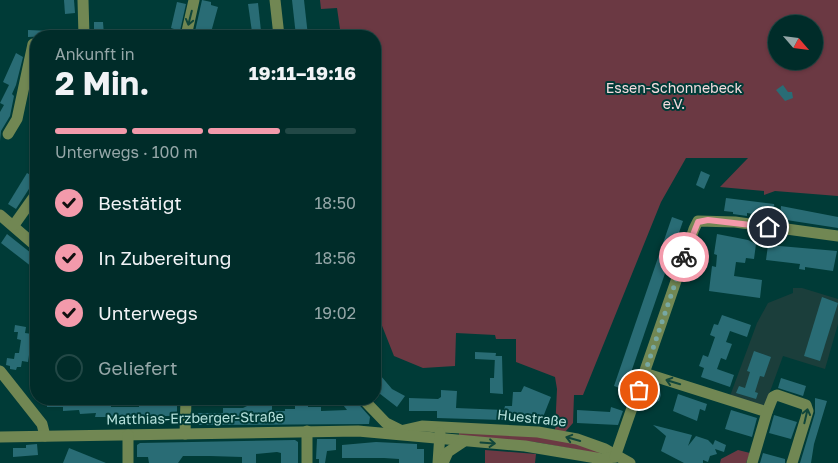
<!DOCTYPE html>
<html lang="de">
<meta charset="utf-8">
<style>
:root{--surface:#002c29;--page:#0e3835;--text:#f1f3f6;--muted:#95a7a8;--line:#224846;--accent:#f39aab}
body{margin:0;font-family:"Golos Text",sans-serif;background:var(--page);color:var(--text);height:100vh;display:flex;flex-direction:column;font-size:19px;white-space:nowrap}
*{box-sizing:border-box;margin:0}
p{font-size:16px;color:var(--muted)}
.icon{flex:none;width:28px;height:28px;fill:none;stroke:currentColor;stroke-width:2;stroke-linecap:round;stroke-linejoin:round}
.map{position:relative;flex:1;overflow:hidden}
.panel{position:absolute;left:30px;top:30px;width:351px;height:375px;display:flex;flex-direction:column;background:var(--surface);border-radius:20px;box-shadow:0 1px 4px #0004,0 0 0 1px var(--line)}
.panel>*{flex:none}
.needle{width:32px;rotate:118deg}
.controls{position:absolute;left:768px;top:15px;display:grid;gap:10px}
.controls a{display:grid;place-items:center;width:55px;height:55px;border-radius:50%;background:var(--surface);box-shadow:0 1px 4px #0004,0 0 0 1px var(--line);font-size:25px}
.pin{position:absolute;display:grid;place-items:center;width:42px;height:42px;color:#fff;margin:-21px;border:2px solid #fff;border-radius:50%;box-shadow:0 1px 5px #0007}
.courier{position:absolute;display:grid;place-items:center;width:50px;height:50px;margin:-25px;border:4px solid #f39aab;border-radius:50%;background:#fff;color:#222;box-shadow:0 1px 6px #0007}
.overview em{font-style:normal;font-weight:700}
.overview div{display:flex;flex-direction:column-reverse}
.overview{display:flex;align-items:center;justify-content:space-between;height:85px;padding:0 25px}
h1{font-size:32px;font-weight:700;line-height:38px}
.bar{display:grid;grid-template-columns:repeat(4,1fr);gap:8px 5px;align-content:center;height:60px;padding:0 25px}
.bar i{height:6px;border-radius:4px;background:var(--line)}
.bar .on{background:var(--accent)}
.bar p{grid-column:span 4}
ol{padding:0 25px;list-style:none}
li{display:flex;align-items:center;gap:15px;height:55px}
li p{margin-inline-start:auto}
li .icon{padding:5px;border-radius:50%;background:var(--accent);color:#111;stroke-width:4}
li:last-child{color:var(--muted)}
li i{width:28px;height:28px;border:2px solid var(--line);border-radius:50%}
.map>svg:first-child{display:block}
.built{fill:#1b3e3b}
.green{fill:#6b3943;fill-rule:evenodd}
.building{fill:#296c75}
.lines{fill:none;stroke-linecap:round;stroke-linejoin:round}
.minor{stroke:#718753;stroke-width:11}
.oneway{stroke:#11463b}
.done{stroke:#77a8a3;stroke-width:5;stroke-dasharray:0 9}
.route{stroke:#f39aab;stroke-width:6}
.labels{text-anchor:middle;stroke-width:4;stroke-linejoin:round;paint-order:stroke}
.park-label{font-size:14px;fill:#f5dcdf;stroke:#003b37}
.street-label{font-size:14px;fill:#b7e2dd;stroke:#003b37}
</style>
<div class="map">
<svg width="838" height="463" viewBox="0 0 838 463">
<rect width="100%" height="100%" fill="#003b37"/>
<path class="built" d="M793,288h9l36,11v25l-13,45 -42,-13 -19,52 -34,-12 27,-73 11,-20 25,-10z"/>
<g class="green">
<path d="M320,0h518v196l-63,-5 -11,4v-4l-44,-4 28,-29h-62l-25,44 -78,193h-9l-1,28 -8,9 -10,-1 2,-42 -2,-12 -39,-15v-23h-20l-1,-4 -39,-2 -1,33 -32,2 -29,-12 -19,-48v-272h-34l-4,-28 -16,1zM776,24h38v37h-38z"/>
<path d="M459,433l83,3 55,13 4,5 -66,-12 -76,-5z"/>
<path d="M485,450l51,4 -1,9h-50z"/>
<path d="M738,450l12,3 -4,10h-26l1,-4z"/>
</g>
<g class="building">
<path d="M64,0h10l1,13 -10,1z"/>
<path d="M202,0l9,2v3l7,2 -8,29h-16z"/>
<path d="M292,0h12l4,36h-12z"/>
<path d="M177,2l9,2 -6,27 -9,-3z"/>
<path d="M258,3l3,28 -9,1 -4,-28z"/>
<path d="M94,22h9l1,14h-10z"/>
<path d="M28,30l23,1v5l-23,1z"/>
<path d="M16,53l7,4 -7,28 -4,9 2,2 -4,20 -9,15 -1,10v-29l4,-7 -4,-2 9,-18 -6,-3z"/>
<path d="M783,85l5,7h4l1,6 -8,3 -9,-11z"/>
<path d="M701,171l9,4 -6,14 -8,-4z"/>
<path d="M27,173l9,5 -20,31 -8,-5z"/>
<path d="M726,198l48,6 2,14 -29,-5v3l-14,-2v-2l-9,-1z"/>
<path d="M781,206l57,11v11l-58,-9z"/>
<path d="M672,217l11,4 -58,169 -11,-4z"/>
<path d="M7,234l29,23v13l-35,-27z"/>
<path d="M717,234l31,6 8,4 -2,15 -8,-1 -1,5 -9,-1 -2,14 28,4 -2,18 -51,-7 3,-25 4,1 1,-12 -3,-1z"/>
<path d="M768,245l69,6 -4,20 -28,-4v3l-6,-1 1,-5 -34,-4z"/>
<path d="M822,297l16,6 -18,58 -16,-5z"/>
<path d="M722,315l29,10 -4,12 -17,-6 -4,11 6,2 -6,16 -5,-2 -4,11 17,6 -4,12 -29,-10 3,-9 -5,-2 4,-11 5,2 7,-20 -5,-2 4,-11 4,1z"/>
<path d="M15,325l11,2 -1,6 7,1 -1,7 4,1 -2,14 -4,-1 -1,7 -6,-1 -1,6h-4l-1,3 -6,-1v-3l-4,-1 1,-7 7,1 1,-6h4l2,-13 -4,-1 1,-7h-4z"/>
<path d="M754,351l17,6 -7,20 -4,-1 -5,16 3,1 -2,6 -20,-6 3,-7 6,2 5,-16 -3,-1z"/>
<path d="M475,352l21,1 -1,7 -20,-1z"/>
<path d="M495,356h7l1,38 -13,-1v-15h4z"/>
<path d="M375,369l17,20 13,7 -8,11 -22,-17z"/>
<path d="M781,378l25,8 -3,10 -25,-8z"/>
<path d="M524,386l27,11 -8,20 -5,-3v7l-101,-3v-7h-28v-13l29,1 3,-2v-7l16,1 -1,17 48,2 1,-4h7l1,-14h8z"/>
<path d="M653,386l7,4 1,5 -2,6 -11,3 -2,-8z"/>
<path d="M678,394l29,10 -2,7 -5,-2 -3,12 -24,-10z"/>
<path d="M815,398l12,3 -13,43 -3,19h-11l15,-50z"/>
<path d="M47,399l48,2v3h16v3h28v-5h13v3l25,-3v14h-38l-3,4h-24v-3h-17l1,-4 -16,1 -1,-4 -16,1v-4h-16z"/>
<path d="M247,399h25v12h13v-2h10v-10h13v8h13v4l26,-1 -7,-9 3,-2h11l16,18 -1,7 -170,1 -1,-12h25v-5h20l4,-2z"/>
<path d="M611,407l12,4 -5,14 -41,-2v-13l33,2z"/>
<path d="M731,410l26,8 -5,19 -27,-8z"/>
<path d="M774,415l23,7 -6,17 -22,-6z"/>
<path d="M653,425l39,10 -4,11 8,-10 12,4 5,5 2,-5 11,5 -2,7 -9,-3 2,5 -7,2 -2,6 -5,-2v3h-19l-23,-12 5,-15z"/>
<path d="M317,439h19v11l-9,1 -2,12h-6v-4h-3z"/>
<path d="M295,440l3,2v21h-17v-10l-4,-1 -21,2v9h-14v-6l-32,-1h-27l-5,7h-29l-1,-6h-11v-12l3,-2z"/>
<path d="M376,442l41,2v5h7v14h-25v-4l-15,-1h-42v-13z"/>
<path d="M37,444l1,11 -25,2v-9h13v-3z"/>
<path d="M69,448l37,15h-43z"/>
<path d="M763,453l22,6v4h-25z"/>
</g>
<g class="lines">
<g class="minor">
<path d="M83,0l1,36"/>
<path d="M275,0l4,36"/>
<path d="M186,36l8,-36"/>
<path d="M8,134l9,-15 16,-75 3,1"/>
<path d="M0,215l36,31"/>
<path d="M14,225l22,-31"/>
<path d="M0,371l42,53 3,12"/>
<path d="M644,373l123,39 6,-15 4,-2 29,10 2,6 -16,52"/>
<path d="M363,399l23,24 16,8"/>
<path d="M307,431v32"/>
<path d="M400,431l22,-5 116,6 39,7 28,10 25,14"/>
<path d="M185,434l1,-35"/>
<path d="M0,437l358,-6 167,15 77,13 13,-2"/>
<path d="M615,457l79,-228 4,-8 37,1 103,14"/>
<path d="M128,463v-28"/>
<path d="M438,463l2,-30"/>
<path d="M443,463l5,-11 15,-10"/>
<path d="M752,463l15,-51"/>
</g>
</g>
<defs><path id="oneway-shaft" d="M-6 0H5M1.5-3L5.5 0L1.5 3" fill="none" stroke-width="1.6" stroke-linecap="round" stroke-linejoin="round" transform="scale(1.25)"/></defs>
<g class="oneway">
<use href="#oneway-shaft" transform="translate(190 18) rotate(104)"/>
<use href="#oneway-shaft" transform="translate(673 382) rotate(-163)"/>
<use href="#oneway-shaft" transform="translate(806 416) rotate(-77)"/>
<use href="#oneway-shaft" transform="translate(573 439) rotate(-164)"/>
<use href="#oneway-shaft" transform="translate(488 443) rotate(4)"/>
</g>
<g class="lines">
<path class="done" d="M639,390l45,-133"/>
<path class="route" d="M684,257l14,-35 10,-2 60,7"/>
</g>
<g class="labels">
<g class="park-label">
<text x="674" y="93">Essen-Schonnebeck<tspan x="674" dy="16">e.V.</tspan></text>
</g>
<g class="street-label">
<text transform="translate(195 418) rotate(-1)" y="5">Matthias-Erzberger-Straße</text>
<text transform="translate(532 418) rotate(6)" y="5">Huestraße</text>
</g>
</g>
</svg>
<div class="controls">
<a><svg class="needle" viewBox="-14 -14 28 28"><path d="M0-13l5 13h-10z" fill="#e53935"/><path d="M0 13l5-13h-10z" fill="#95a7a8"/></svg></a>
</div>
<div class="pin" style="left:639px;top:390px;background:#ea580c"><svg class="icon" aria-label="bag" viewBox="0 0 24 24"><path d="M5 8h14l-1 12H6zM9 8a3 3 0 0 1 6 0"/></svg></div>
<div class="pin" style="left:768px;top:227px;background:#1f2937"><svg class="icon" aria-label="home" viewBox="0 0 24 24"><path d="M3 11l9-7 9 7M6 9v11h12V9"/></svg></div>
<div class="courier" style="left:684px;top:257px"><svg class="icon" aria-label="bike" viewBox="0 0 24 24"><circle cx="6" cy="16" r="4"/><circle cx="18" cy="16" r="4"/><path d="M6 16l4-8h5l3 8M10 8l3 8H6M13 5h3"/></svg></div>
<section class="panel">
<div class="overview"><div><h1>2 Min.</h1><p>Ankunft in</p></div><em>19:11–19:16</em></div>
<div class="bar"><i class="on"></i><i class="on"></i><i class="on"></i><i></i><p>Unterwegs · 100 m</p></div>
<ol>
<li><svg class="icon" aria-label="check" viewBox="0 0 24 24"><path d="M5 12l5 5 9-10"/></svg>Bestätigt<p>18:50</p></li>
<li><svg class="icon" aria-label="check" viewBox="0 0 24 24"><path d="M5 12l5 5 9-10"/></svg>In Zubereitung<p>18:56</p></li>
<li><svg class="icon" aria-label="check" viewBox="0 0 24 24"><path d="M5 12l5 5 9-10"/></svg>Unterwegs<p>19:02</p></li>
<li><i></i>Geliefert</li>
</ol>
</section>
</div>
